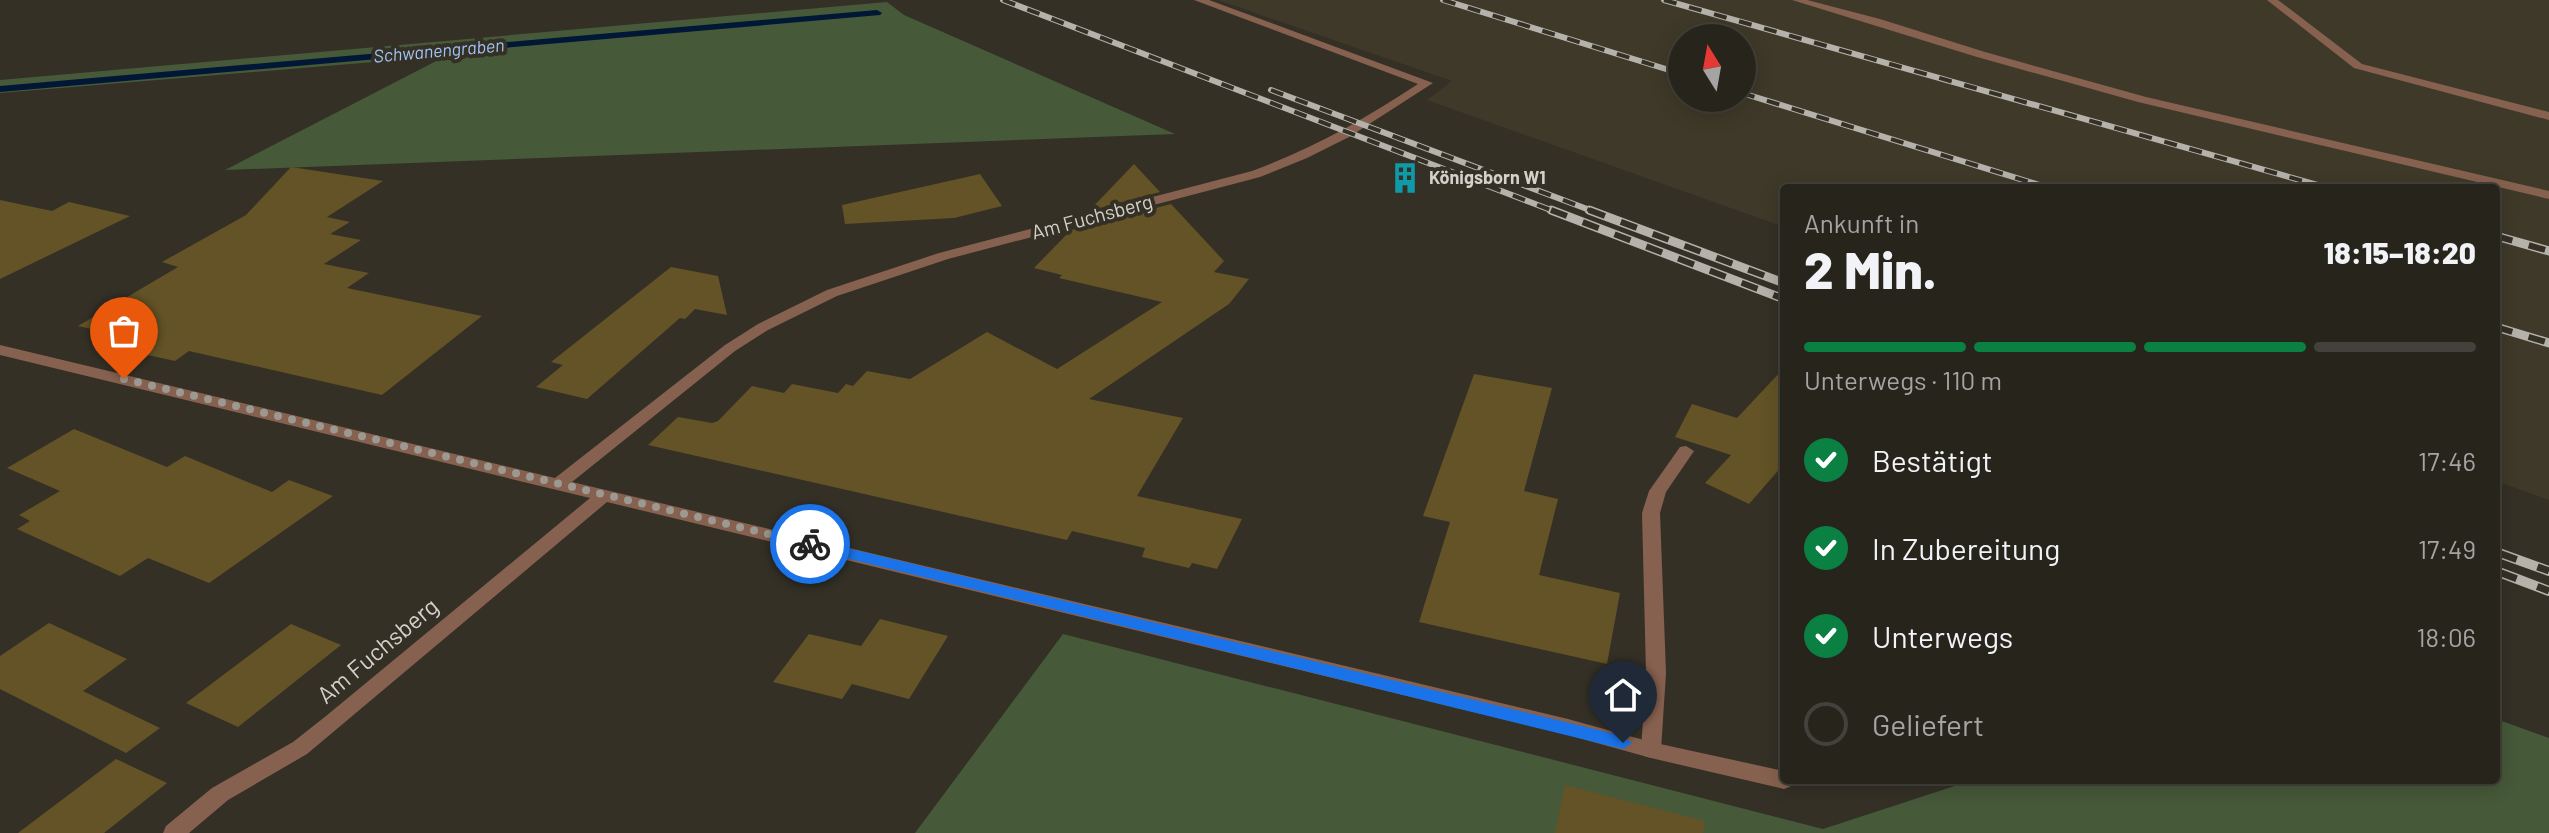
<!DOCTYPE html>
<html lang="de">
<meta charset="utf-8">
<style>
:root{--surface:#27241c;--page:#2f2c25;--text:#f1f3f6;--muted:#a4a4a3;--line:#43413b;--accent:#0b8043}
body{margin:0;font-family:Barlow,sans-serif;background:var(--page);color:var(--text);height:100vh;display:flex;flex-direction:column;font-size:30px;white-space:nowrap}
*{box-sizing:border-box;margin:0}
p{font-size:26px;color:var(--muted)}
.icon{flex:none;width:44px;height:44px;fill:none;stroke:currentColor;stroke-width:2;stroke-linecap:round;stroke-linejoin:round}
.map{position:relative;flex:1;overflow:hidden}
.details{position:absolute;left:1780px;top:184px;width:720px;height:600px;display:flex;flex-direction:column;background:var(--surface);border-radius:8px;box-shadow:0 4px 20px #0003,0 0 0 2px var(--line)}
.details>*{flex:none}
.needle{width:52px;rotate:349deg}
.fabs{position:absolute;left:1668px;top:24px;display:grid;gap:16px}
.fabs a{display:grid;place-items:center;width:88px;height:88px;border-radius:50%;background:var(--surface);box-shadow:0 4px 20px #0003,0 0 0 2px var(--line);font-size:40px}
.pin{position:absolute;display:grid;place-items:center;width:68px;height:68px;color:#fff;margin:-82px -34px;border-radius:50% 50% 50% 0;rotate:-45deg;box-shadow:0 0 8px #0007}
.pin .icon{rotate:45deg}
.courier{position:absolute;display:grid;place-items:center;width:80px;height:80px;margin:-40px;border:6px solid #1a73e8;border-radius:50%;background:#fff;color:#222;box-shadow:0 2px 10px #0007}
.head em{font-style:normal;font-weight:800}
.head div{display:flex;flex-direction:column-reverse}
.head{display:flex;align-items:center;justify-content:space-between;height:136px;padding:0 24px}
h1{font-size:52px;font-weight:800;line-height:60px}
.bar{display:grid;grid-template-columns:repeat(4,1fr);gap:12px 8px;align-content:center;height:96px;padding:0 24px}
.bar i{height:10px;border-radius:6px;background:var(--line)}
.bar .on{background:var(--accent)}
.bar p{grid-column:span 4}
ol{padding:0 24px;list-style:none}
li{display:flex;align-items:center;gap:24px;height:88px}
li p{margin-inline-start:auto}
li .icon{padding:8px;border-radius:50%;background:var(--accent);color:#fff;stroke-width:4}
li:last-child{color:var(--muted)}
li i{width:44px;height:44px;border:4px solid var(--line);border-radius:50%}
.map>svg:first-child{display:block}
.built{fill:#3f3929;fill-rule:evenodd}
.green{fill:#465939}
.lines{fill:none;stroke-linecap:round;stroke-linejoin:round}
.stream{fill:#001735;fill-rule:evenodd}
.building{fill:#635326}
.service{fill:#87614f;fill-rule:evenodd}
.minor{fill:#87614f;fill-rule:evenodd}
.rail-far2-casing{stroke:#b5b2ab;stroke-width:6}
.rail-far1-casing{stroke:#b5b2ab;stroke-width:9}
.rail-casing{stroke:#b5b2ab;stroke-width:10}
.rail-far2{stroke:#343026;stroke-width:4;stroke-dasharray:13;stroke-linecap:butt}
.rail-far1{stroke:#343026;stroke-width:6;stroke-dasharray:17;stroke-linecap:butt}
.rail{stroke:#343026;stroke-width:7;stroke-dasharray:22;stroke-linecap:butt}
.route{fill:#1a73e8}
.done{stroke:#9b9991;stroke-width:8;stroke-dasharray:0 14.4}
.labels{text-anchor:middle;stroke-width:8;stroke-linejoin:round;paint-order:stroke}
.far-water-label{font-size:18px;font-style:italic;fill:#a0c5f4;stroke:#343026}
.far-poi-label{font-size:18px;font-weight:bold;fill:#d3d1ca;stroke:#343026;text-anchor:start}
.street-label{font-size:20px;fill:#d3d1ca;stroke:#343026}
.near-street-label{font-size:24px;fill:#d3d1ca;stroke:#343026}
</style>
<div class="map">
<svg width="2549" height="833" viewBox="0 0 2549 833">
<rect width="100%" height="100%" fill="#343026"/>
<path class="built" d="M1218,0h1331v500l-53,-19v-293h-712v39l-357,-127 25,-19zM1682,38h60v60h-60z"/>
<g class="green">
<path d="M887,2l17,13 271,119 -950,36 221,-114 -446,37v-13z"/>
<path d="M1063,634l760,195 150,-49h523v-61l53,19v95h-1634z"/>
</g>
<g class="lines">
<path class="stream" d="M877,10l5,3 -2,2 -880,77v-6z"/>
</g>
<g class="building">
<path d="M1134,164l26,28 -71,19z"/>
<path d="M291,167l92,14 -56,36 23,5 -20,12 31,6 -37,24 45,9 -22,15 135,28 -100,79 -193,-44 -14,10 -64,-14 7,-12 -40,-9 100,-59 -16,-5 84,-47z"/>
<path d="M980,174l22,32 -48,12 -109,6 -3,-19z"/>
<path d="M0,200l52,11 17,-9 61,14 -130,63z"/>
<path d="M1171,204l53,57 -10,11 35,7 -20,25 -140,95 94,19 -46,78 105,23 -25,50 -25,-6 -3,5 -47,-11 3,-9 -73,-17 -5,9 -419,-95 30,-28 34,6 6,-2 34,-35 32,7 8,-9 46,9 8,-9 7,2 14,-15 43,8 77,-47 70,37 105,-67 -103,-24 3,-3 -28,-7 37,-38z"/>
<path d="M671,267l47,9 9,39 -32,-6 -10,10 -5,-1 -93,81 -51,-12 27,-22 -12,-3z"/>
<path d="M1784,368v96l-35,40 -44,-21 26,-28 -56,-18 17,-33 45,14z"/>
<path d="M1474,374l78,14 -28,103 34,8 -19,76 81,18 -13,71 -188,-42 31,-100 -27,-6z"/>
<path d="M74,429l93,38 18,-11 87,36 17,-12 44,16 -124,87 -61,-25 -28,18 -103,-47 13,-8 -11,-6 41,-24 -53,-23z"/>
<path d="M880,619l68,17 -39,63 -57,-15 -10,15 -69,-17 36,-48 52,12z"/>
<path d="M49,623l78,36 -44,32 77,37 -34,25 -126,-64v-33z"/>
<path d="M291,624l50,21 -103,82 -52,-24z"/>
<path d="M116,759l51,24 -63,50h-86z"/>
<path d="M1565,785l140,36 -2,12h-148z"/>
</g>
<g class="lines">
<g class="service">
<path d="M1792,0h15l73,19 105,33 161,45 403,94v8l-411,-97 -161,-45z"/>
<path d="M2267,0h11l84,64 187,48v8l-195,-52z"/>
<path d="M1686,446l8,5 -28,41 -6,21 6,160 -5,77 -3,6 -7,2 -7,-2 -3,-6 5,-77 -4,-160 7,-22 31,-44z"/>
</g>
<path class="minor" d="M1194,0h15l224,83 -84,54 -42,21 -47,19 -312,82 -111,37 -69,34 -33,21 -163,131 996,237 83,23 133,29v9h11l-4,6 -7,3 -133,-31 -83,-23 -961,-233 -300,252 -79,46 -39,33h-26l3,-7 46,-38 81,-46 33,-26 264,-218 -590,-143v-10l555,133 170,-133 33,-21 69,-34 112,-37 313,-82c60,-22 113,-52 166,-87z"/>
<defs>
<g id="rail-far2">
<path d="M1003,0l553,212"/>
<path d="M1443,0l239,74"/>
<path d="M1664,0l664,188"/>
<path d="M1271,90l324,122"/>
<path d="M1742,93l307,95"/>
</g>
<g id="rail-far1">
<path d="M1551,210l233,89"/>
<path d="M1589,210l195,73"/>
<path d="M2496,236l53,15"/>
<path d="M2496,327l53,16"/>
</g>
<g id="rail">
<path d="M2496,552l53,19"/>
<path d="M2496,571l53,20"/>
</g>
</defs>
<use href="#rail-far2" class="rail-far2-casing"/>
<use href="#rail-far1" class="rail-far1-casing"/>
<use href="#rail" class="rail-casing"/>
<use href="#rail-far2" class="rail-far2"/>
<use href="#rail-far1" class="rail-far1"/>
<use href="#rail" class="rail"/>
</g>
<path class="route" d="M810,539l813,197 9,7 -9,6 -818,-201v-8z"/>
<g class="lines">
<path class="done" d="M124,379l686,165"/>
</g>
<defs>
<symbol id="building-bare" viewBox="-9 -9 18 18"><path d="M-4-6H4V6H1V3H-1V6H-4ZM-2.5-4.3h1.7v1.8h-1.7ZM.8-4.3h1.7v1.8H.8ZM-2.5-1h1.7V.8h-1.7ZM.8-1h1.7V.8H.8Z" fill="#0f9aa8" stroke="#343026" stroke-width="2.5" paint-order="stroke"/></symbol>
</defs>
<g fill-rule="evenodd">
<use href="#building-bare" x="1383" y="156" width="44" height="44"/>
</g>
<g class="labels">
<g class="far-water-label">
<text transform="translate(439 51) rotate(-5)" y="6">Schwanengraben</text>
</g>
<g class="far-poi-label">
<text x="1429" y="184">Königsborn W1</text>
</g>
<g class="street-label">
<text transform="translate(1092 217) rotate(-15)" y="7">Am Fuchsberg</text>
</g>
<g class="near-street-label">
<text transform="translate(378 651) rotate(-40)" y="8">Am Fuchsberg</text>
</g>
</g>
</svg>
<div class="fabs">
<a><svg class="needle" viewBox="-14 -14 28 28"><path d="M0-13l5 13h-10z" fill="#e53935"/><path d="M0 13l5-13h-10z" fill="#a4a4a3"/></svg></a>
</div>
<div class="pin" style="left:124px;top:379px;background:#ea580c"><svg class="icon" aria-label="bag" viewBox="0 0 24 24"><path d="M5 8h14l-1 12H6zM9 8a3 3 0 0 1 6 0"/></svg></div>
<div class="pin" style="left:1623px;top:743px;background:#1f2937"><svg class="icon" aria-label="home" viewBox="0 0 24 24"><path d="M3 11l9-7 9 7M6 9v11h12V9"/></svg></div>
<div class="courier" style="left:810px;top:544px"><svg class="icon" aria-label="bike" viewBox="0 0 24 24"><circle cx="6" cy="16" r="4"/><circle cx="18" cy="16" r="4"/><path d="M6 16l4-8h5l3 8M10 8l3 8H6M13 5h3"/></svg></div>
<section class="details">
<div class="head"><div><h1>2 Min.</h1><p>Ankunft in</p></div><em>18:15–18:20</em></div>
<div class="bar"><i class="on"></i><i class="on"></i><i class="on"></i><i></i><p>Unterwegs · 110 m</p></div>
<ol>
<li><svg class="icon" aria-label="check" viewBox="0 0 24 24"><path d="M5 12l5 5 9-10"/></svg>Bestätigt<p>17:46</p></li>
<li><svg class="icon" aria-label="check" viewBox="0 0 24 24"><path d="M5 12l5 5 9-10"/></svg>In Zubereitung<p>17:49</p></li>
<li><svg class="icon" aria-label="check" viewBox="0 0 24 24"><path d="M5 12l5 5 9-10"/></svg>Unterwegs<p>18:06</p></li>
<li><i></i>Geliefert</li>
</ol>
</section>
</div>
